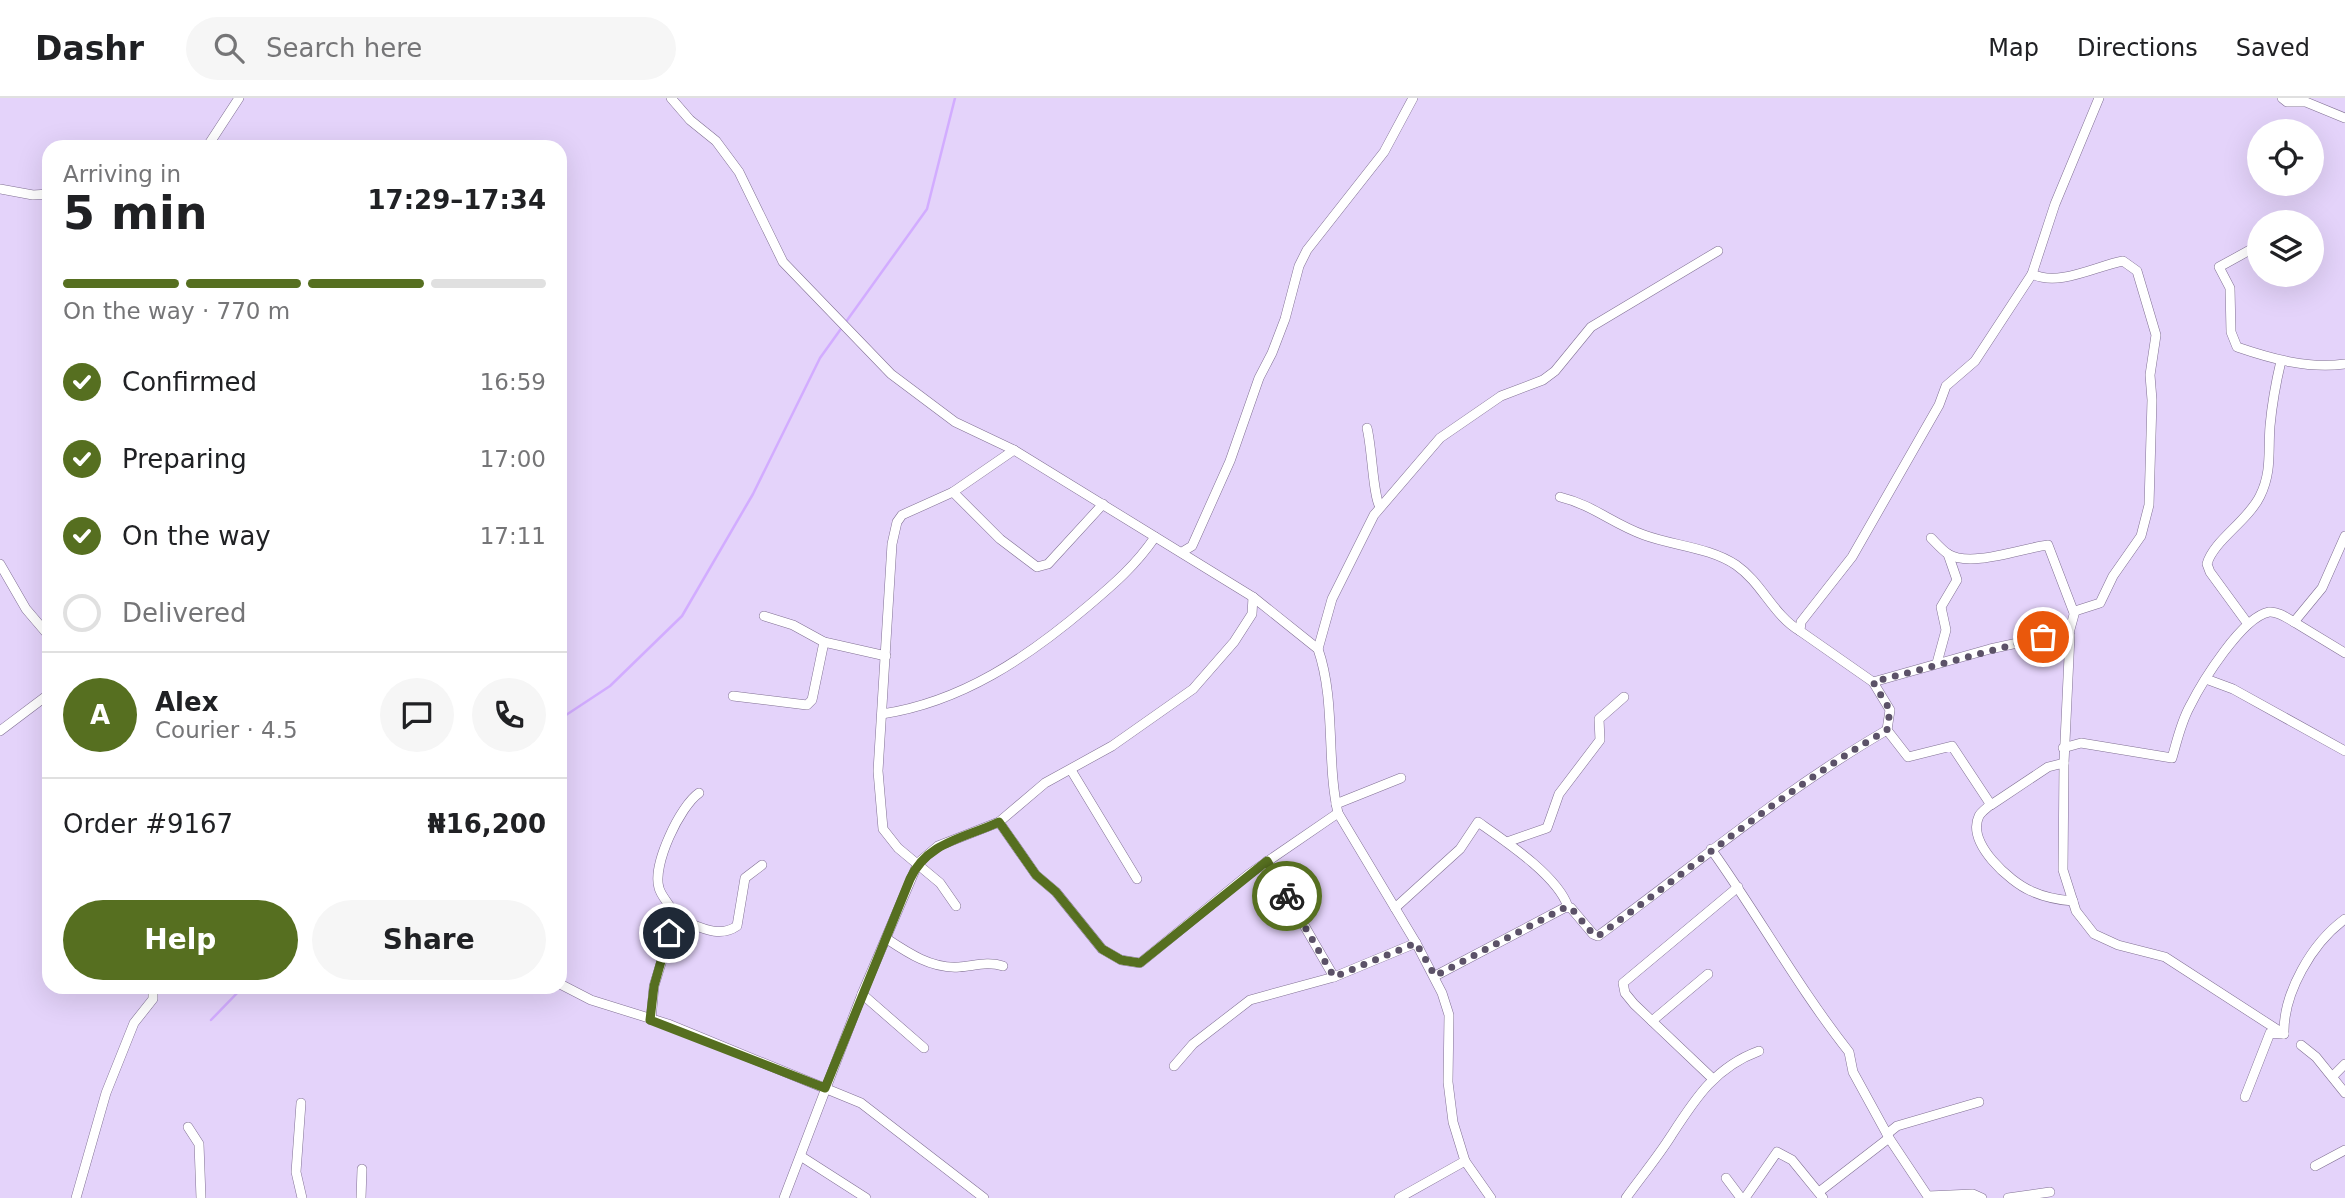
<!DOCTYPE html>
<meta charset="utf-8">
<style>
:root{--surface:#fff;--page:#f6f6f6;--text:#202124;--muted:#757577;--line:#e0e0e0;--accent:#566f20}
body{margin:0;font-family:"DejaVu Sans",sans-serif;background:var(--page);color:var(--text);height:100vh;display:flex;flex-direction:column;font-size:26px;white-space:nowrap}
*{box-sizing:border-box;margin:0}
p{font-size:23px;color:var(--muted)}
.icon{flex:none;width:38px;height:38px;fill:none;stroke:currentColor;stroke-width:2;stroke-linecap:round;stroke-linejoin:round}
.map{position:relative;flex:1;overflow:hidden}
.drawer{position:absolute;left:42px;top:42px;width:525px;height:854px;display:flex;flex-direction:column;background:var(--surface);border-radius:21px;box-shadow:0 7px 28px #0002}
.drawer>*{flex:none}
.controls{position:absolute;left:2247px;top:21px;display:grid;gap:14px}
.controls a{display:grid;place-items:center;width:77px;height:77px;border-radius:50%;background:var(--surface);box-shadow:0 7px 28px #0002;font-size:35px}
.pin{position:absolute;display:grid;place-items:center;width:60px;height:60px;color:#fff;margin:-30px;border:4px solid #fff;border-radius:50%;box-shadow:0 2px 7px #0007}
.courier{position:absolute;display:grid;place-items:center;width:70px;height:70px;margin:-35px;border:5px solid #566f20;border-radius:50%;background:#fff;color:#222;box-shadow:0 2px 9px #0007}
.overview em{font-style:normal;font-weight:700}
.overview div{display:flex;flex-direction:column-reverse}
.overview{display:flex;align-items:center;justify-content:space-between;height:119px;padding:0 21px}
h1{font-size:46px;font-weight:700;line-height:52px}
.bar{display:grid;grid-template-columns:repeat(4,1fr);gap:10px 7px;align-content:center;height:84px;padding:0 21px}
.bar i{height:9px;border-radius:5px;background:var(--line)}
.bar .current{background:var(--accent)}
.bar p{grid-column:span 4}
.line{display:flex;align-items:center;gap:18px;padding:0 21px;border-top:2px solid var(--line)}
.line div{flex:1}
.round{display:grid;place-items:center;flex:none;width:74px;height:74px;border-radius:37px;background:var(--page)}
ol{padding:0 21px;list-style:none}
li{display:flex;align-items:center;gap:21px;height:77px}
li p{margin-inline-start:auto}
li .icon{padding:7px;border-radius:50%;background:var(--accent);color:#fff;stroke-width:4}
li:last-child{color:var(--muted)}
li i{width:38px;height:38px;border:4px solid var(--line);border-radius:50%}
.primary-button{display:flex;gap:14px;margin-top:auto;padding:14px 21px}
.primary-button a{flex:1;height:80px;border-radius:42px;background:var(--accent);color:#fff;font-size:28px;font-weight:700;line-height:80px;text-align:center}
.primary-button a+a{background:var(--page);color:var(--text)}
header{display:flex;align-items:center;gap:42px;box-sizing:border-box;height:98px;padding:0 35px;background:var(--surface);border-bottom:2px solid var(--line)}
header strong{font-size:33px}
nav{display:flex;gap:38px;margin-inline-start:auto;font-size:24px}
.search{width:490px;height:63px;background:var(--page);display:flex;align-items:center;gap:18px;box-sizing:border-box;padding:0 24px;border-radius:38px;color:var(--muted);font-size:26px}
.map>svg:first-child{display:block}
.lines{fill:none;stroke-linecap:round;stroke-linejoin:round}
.stream{stroke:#d2acff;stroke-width:2.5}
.minor-casing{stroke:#807093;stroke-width:10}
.minor{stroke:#fff;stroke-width:9}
.done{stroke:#5c5268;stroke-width:7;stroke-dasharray:0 12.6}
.route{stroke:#566f20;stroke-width:9}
</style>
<header>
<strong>Dashr</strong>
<div class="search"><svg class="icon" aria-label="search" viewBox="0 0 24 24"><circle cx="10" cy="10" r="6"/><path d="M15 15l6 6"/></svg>Search here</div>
<nav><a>Map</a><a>Directions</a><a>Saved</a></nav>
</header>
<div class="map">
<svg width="2345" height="1100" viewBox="0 0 2345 1100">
<rect width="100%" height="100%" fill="#e4d3fa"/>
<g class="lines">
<g class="stream">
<path d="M560,621l50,-33 72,-70 71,-122 67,-136 107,-149 28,-111"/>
<path d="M211,922l32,-33"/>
</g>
<defs>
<g id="minor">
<path d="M671,0l19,22 26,21 23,31 44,90 108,112 64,48 59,28 239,147 65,52c18,52 8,111 20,164l78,130 26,50 7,22 -1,67 5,40 12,39 26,37"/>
<path d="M2282,0l5,4h19l39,16"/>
<path d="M207,49l32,-49"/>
<path d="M0,91l33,6 16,-1"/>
<path d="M2259,147l-40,22 11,21 1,44 6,15c35,12 71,22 108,17"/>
<path d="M2032,176c27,13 64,-8 91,-13l14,10 19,64 -6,40 2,25 -3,105 -8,31 -28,40 -13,27 -25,8 -6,22"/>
<path d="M1367,330c5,19 6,68 13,79"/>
<path d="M953,394l47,47 37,28 11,-3 55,-60"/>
<path d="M1560,399c33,8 53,27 84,38 30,11 65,12 92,30 26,18 37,50 64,66"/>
<path d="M1931,440c5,5 11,12 17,16 23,14 74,-6 100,-9l26,68"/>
<path d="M1182,454l10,-6 38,-85 29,-83 13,-25 13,-34 14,-53 8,-16 77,-98 29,-54"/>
<path d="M0,466l26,45 23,27"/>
<path d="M764,518l29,9 31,17 62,14"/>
<path d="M2294,524l51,31"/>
<path d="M2248,526l-38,-52 -3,-8c6,-23 41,-43 53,-68 12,-24 8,-45 10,-70 2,-22 6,-44 11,-65"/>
<path d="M1318,551l14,-50 42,-84 66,-77 61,-42 42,-16 12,-9 36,-44 127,-76"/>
<path d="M1937,565l9,-33 -5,-23 16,-27 -9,-26"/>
<path d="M2206,581l27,10 112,62"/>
<path d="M1873,584l-73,-51 1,-9 51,-65 87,-152 7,-19 29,-25 57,-87 23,-70 44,-106"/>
<path d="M733,598l74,9 5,-5 12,-58"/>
<path d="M882,616c80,-12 146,-57 206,-108 26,-22 48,-41 67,-69"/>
<path d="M1887,632l3,-20 -17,-28 117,-33 78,-17 2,3 -6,128"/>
<path d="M0,633l49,-37"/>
<path d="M2063,650l18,-5 91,15c5,-17 9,-36 18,-52 12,-24 52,-89 79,-94 9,-1 18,6 25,10l28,-34 23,-52"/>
<path d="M1071,672l66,109"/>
<path d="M1336,706l65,-26"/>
<path d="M1990,707c-3,3 -9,7 -11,11 -13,27 31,66 52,75 13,6 28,9 42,10"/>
<path d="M999,724l37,53 20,17 46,57 19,11 19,3 109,-89 89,-61"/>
<path d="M1507,744l40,-14 12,-34 41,-54 -1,-21 25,-22"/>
<path d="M1711,751c48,67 86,137 138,203l4,20 34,62"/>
<path d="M1267,763l67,116"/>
<path d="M956,808l-16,-23 -42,-35 -15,-19 -5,-58 14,-227 5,-22 5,-7 51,-23 61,-42"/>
<path d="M1395,810l65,-59 18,-27c27,19 80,54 90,85"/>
<path d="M675,820c21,6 42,22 62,8l8,-48 17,-13"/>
<path d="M887,841c21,14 45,30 72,28 15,-1 28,-6 44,-1"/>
<path d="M1435,878l131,-69 5,1 22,26 5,2c96,-70 187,-147 289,-206l21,27 44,-11 39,59 57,-38 16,-4 -1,107 13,41 18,23 24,11 47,12 119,77"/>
<path d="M560,886l31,16 77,24 193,79 123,95"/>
<path d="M862,896l62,54"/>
<path d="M651,922l3,-34 21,-68c-2,-12 -13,-19 -16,-30 -7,-23 21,-82 40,-95"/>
<path d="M1652,923l56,-47"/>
<path d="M2284,936c-1,-41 28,-91 61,-115"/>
<path d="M2301,947l15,12 29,36"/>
<path d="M1174,968l19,-22 57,-44 84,-23 82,-34"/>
<path d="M2333,978l12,-12"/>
<path d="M1713,981l-79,-75 -9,-11 -2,-10 115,-96"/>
<path d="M2245,999l25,-64 12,1"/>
<path d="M301,1005l-5,69 6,26"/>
<path d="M188,1029l11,17 2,54"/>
<path d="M1889,1040l40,60"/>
<path d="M802,1059l64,41"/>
<path d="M2315,1068l30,-16"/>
<path d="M1726,1080l15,20"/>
<path d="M1819,1094l70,-54 -2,-4 10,-8 82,-24"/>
<path d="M1928,1098l45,-2 9,4"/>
<path d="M76,1100l30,-105 28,-70 19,-24v-12"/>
<path d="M361,1100l1,-29"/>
<path d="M784,1100l78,-204 56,-131 20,-17 61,-24 46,-39 67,-37 81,-57 41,-47 18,-28 1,-17"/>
<path d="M1399,1100l66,-37"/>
<path d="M1626,1100c15,-21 31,-40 45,-62 24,-37 44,-69 88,-85"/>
<path d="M1745,1100l32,-46 15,8 31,38"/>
<path d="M2008,1100l42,-6"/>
</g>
</defs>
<use href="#minor" class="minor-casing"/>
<use href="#minor" class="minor"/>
</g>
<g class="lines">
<path class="done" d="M1287,798l47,81 82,-34 19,33 131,-69 5,1 22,26 5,2c96,-69 187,-147 289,-206l3,-20 -17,-28 170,-45"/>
<path class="route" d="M669,835l-15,53 -4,34 175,68 85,-209c17,-37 55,-41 89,-57l37,53 20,17 46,57 19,11 19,3 127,-102 20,35"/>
</g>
</svg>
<div class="controls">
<a><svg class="icon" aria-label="locate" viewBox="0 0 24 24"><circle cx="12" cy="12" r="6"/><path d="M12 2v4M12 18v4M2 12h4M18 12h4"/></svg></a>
<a><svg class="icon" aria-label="layers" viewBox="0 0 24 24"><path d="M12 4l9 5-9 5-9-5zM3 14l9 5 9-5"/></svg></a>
</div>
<div class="pin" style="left:2043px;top:539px;background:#ea580c"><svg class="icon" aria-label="bag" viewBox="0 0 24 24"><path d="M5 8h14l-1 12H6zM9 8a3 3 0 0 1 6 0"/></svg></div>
<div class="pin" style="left:669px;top:835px;background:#1f2937"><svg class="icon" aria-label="home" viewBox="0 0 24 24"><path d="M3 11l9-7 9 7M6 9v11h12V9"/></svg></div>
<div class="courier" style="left:1287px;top:798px"><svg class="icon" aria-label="bike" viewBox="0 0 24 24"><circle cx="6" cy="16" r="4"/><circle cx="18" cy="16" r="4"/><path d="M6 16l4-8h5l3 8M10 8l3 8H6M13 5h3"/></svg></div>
<section class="drawer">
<div class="overview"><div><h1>5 min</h1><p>Arriving in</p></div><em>17:29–17:34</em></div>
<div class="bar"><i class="current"></i><i class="current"></i><i class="current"></i><i></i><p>On the way · 770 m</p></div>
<ol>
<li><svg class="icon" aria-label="check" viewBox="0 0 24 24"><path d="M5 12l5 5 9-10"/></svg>Confirmed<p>16:59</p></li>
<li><svg class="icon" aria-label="check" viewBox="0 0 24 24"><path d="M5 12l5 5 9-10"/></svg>Preparing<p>17:00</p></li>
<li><svg class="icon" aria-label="check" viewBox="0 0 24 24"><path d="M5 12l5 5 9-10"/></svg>On the way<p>17:11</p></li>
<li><i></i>Delivered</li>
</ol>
<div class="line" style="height:126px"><b class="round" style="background:var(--accent);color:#fff">A</b><div><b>Alex</b><p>Courier · 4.5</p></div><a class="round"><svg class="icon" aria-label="chat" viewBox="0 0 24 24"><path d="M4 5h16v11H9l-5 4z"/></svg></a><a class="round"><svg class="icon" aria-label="phone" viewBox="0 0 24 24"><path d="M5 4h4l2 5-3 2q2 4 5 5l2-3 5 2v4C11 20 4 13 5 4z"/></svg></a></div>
<div class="line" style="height:91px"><div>Order #9167</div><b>₦16,200</b></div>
<div class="primary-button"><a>Help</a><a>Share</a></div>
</section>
</div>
